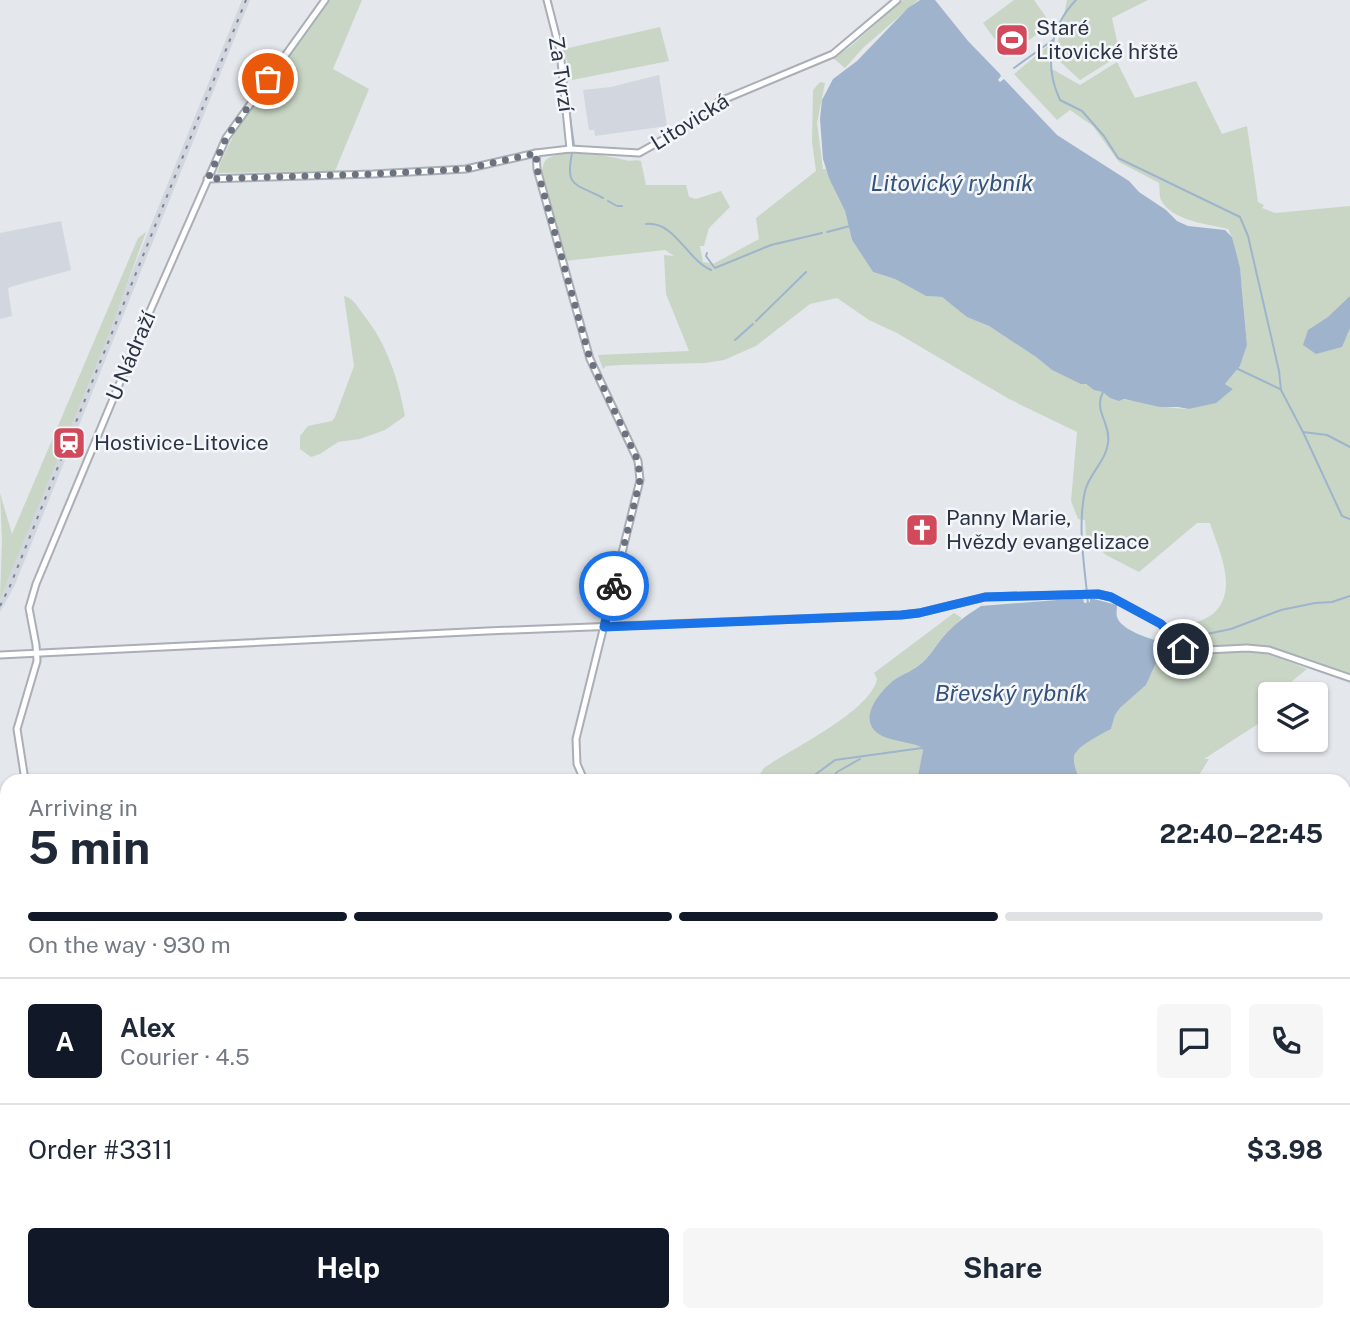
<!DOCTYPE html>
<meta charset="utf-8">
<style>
:root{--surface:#fff;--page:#f6f6f7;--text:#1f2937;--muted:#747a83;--line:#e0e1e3;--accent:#111827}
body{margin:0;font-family:"Public Sans",sans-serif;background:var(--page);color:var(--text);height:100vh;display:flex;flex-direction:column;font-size:26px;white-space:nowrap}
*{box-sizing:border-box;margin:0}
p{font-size:23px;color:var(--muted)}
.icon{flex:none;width:38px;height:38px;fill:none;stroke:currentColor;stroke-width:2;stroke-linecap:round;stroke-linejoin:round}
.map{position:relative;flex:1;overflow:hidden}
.drawer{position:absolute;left:0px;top:774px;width:1351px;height:548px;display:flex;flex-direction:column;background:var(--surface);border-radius:21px 21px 0 0;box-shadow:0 2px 5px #0004}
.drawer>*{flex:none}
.tools{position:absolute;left:1258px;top:682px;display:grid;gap:14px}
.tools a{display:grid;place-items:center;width:70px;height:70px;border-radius:7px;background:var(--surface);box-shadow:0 2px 5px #0004;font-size:35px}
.pin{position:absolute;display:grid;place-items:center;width:60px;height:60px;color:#fff;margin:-30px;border:4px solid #fff;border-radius:50%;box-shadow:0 2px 7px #0007}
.courier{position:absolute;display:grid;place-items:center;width:70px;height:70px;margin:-35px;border:5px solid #1a73e8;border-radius:50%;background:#fff;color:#222;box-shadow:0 2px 9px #0007}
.overview em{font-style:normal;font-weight:700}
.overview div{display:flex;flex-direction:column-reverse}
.overview{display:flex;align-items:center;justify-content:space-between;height:119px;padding:0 28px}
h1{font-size:46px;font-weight:700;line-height:52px}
.bar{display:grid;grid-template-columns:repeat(4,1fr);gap:10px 7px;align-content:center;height:84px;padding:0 28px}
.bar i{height:9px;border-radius:5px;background:var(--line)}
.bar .selected{background:var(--accent)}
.bar p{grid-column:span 4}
.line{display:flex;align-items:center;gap:18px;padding:0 28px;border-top:2px solid var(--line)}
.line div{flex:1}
.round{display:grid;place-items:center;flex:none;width:74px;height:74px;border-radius:7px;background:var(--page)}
.action{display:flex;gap:14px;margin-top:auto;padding:14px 28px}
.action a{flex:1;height:80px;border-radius:7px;background:var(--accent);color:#fff;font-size:28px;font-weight:700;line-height:80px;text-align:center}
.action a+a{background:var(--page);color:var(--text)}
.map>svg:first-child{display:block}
.built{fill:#d2d6de}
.green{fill:#c9d6c5}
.water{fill:#9fb4cc}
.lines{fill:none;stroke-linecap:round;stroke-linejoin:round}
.stream{stroke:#9fb4cc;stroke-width:2}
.secondary-casing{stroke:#a9aeb7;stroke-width:9}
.secondary{stroke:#fff;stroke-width:5}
.rail{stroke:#7d8696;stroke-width:2;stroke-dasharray:3.5 7;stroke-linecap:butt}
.done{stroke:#6c737f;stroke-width:7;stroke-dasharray:0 12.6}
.route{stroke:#1a73e8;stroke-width:9}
.labels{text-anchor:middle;stroke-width:5;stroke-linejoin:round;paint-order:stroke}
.poi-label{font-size:21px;fill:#2b3445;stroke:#f4f6f9;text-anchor:start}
.street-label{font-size:21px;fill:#2b3445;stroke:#f4f6f9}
.water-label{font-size:23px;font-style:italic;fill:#34527a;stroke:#f4f6f9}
</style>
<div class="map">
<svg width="1350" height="1320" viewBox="0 0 1350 1320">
<rect width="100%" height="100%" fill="#e4e7ec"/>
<g class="built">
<path d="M242,0h8l-236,587 -14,25v-13z"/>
<path d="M659,75l8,51 -72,10 -1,-6h-5l-6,-40 28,-3z"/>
<path d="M61,221l10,49 -61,17 -2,2 4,27 -12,3v-86z"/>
</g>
<g class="green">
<path d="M329,0h33l-29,69 36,20 -34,82 -118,2c22,-63 73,-119 112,-173z"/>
<path d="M903,0h15l-55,48 -18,20 -12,-10 18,-12z"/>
<path d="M1014,0h20l17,24 -44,32 -24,-33z"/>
<path d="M1067,0h81l-36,18 8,37 -40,25 -25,-23z"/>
<path d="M660,27l9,34 -97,19 -8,-31z"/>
<path d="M1055,40l-6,22 3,7 28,16 37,-23 18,36 61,-17 26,53 25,-8 11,76 6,3 -2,3 13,5 75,-7v468l-80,-27 -22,-1 -56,4 -5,-3 -10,-17c11,-5 31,-10 39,-19 22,-24 2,-62 -6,-88h-13l-58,49 -33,-17 -20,-18 -1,-17 -7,-1 -7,-18 6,-69 -68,-33 -112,-66 -28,-13 -32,-22 -27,6 -54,42 -32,14 -19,3 -84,2 -15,1 -3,3 -5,-14 91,-4 -23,-57 -2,-39 10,1 -9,-6 -101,11 -23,-87c2,-6 2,-12 6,-15 16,-12 61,-3 78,1 5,2 11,-1 16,1l5,24h40l3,12 7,2 25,-8 9,16 -21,21 -5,18h-4l3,16 10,2 46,-25 -3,-21 60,-47 -4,-29 1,-52 7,-8 5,1 -8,40 6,46h3l19,42 7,29 21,32 22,7 31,17 16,1 27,20 20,9 47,31 16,13 54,23 4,5c27,2 51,10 77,11 10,0 35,-15 46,-20l-8,-5 15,-18 7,-21 -5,-58 -10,-50 -4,-8c-20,-5 -56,-8 -67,-29 -2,-4 -1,-12 -2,-17l-40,-21 -26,-36 -23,-16 -13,10 -43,-46z"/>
<path d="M146,232l-38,104 -108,263 2,-59 -2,-47 12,41 126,-296z"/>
<path d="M344,296c9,2 13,10 19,18 24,30 35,64 42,102l-20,14 -25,9 -22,3 -18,12 -9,3 -11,-8v-13l8,-10 24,-5 3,-4 19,-51z"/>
<path d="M954,613l8,5 -17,16 -23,30 -27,15 -13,13 -11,18 5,22 45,15 2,3 -5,28 2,2h-161l-1,-3 6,-9c27,-19 107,-57 113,-89l-3,-6z"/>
<path d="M1170,648c24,14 53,0 80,3 20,2 38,10 57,18l-32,26h-5l-9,27 -57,37h5l-13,21h-117c-1,-6 -6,-16 -5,-23 1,-10 28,-23 37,-28l4,-14 5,-7 26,-23 10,-22z"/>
<path d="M1344,840l6,3v113l-6,1z"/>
<path d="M484,1314h129l-9,6h-123z"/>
</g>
<g class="water">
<path d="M920,0h15l33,41 32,33 1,2 -3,4 2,2 4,-3 53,56 72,46 10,11 27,18 11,11 11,5 37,4 7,7 8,31 7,77 -7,21 -15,18 8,5 -17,14 -27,6 -11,-2h-18l-36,-8 -5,2 -9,-3 -7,-6 -9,-2 -8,-6h-5l-29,-14 -16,-13 -47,-31 -22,-9 -25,-20 -16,-1 -31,-17 -22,-7 -21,-32 -7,-29 -16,-33 -6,-19 -3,-40 2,-19 11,-21 24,-18 51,-53z"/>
<path d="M1350,296v32l-8,19 -26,7 -13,-9 5,-15 20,-13z"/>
<path d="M1083,598l1,5 6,-1v-4l27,7c0,4 -1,8 0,12 4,14 37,23 49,26l4,5 -14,15 -10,22 -26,23 -5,7 -4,14c-9,5 -36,18 -37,28 -1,7 4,17 5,23h-159l-2,-4 5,-26 -2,-3c-13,-6 -36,-6 -46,-16 -16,-16 7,-41 19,-51 9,-6 20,-10 28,-17 8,-7 14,-18 21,-26 11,-13 24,-22 38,-31z"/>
<path d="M7,979v161l-7,2v-160z"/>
</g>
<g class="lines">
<g class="stream">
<path d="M1076,0c-27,28 -32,66 -16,100l22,11 22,25 14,22 122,59 8,19 31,135 2,19 22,42 24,3 23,12"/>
<path d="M1014,68l39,-28"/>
<path d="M569,111l5,34"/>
<path d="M572,153c-7,35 3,30 31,45"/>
<path d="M608,201l9,5h5"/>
<path d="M646,224c29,-3 41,36 65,46"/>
<path d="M827,232l23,-6"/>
<path d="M707,253l-1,3 8,11"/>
<path d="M715,268l56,-23 51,-12"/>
<path d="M756,321l50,-49"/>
<path d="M735,340l18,-16"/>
<path d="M1238,369l42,20"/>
<path d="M1303,432l39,84 8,3"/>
<path d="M1088,604c-3,-36 -11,-77 -3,-113 4,-17 21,-30 23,-48 3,-20 -15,-32 -5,-51"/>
<path d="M1178,640l53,-11 50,-19 34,-7 17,-1 18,-6"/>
<path d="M808,780l27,-20 87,-12"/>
<path d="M831,780l6,-8 23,-13"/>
<path d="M860,780l5,-4 20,-1"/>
<path d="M1344,889l6,2"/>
</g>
<defs>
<g id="secondary">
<path d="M547,0l13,51 10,98"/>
<path d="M536,153l1,16 53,190 48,102 2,19 -64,259 1,25 7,16"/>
<path d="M207,179l166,-5 93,-5 70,-16 34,-4 69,4 43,-24 36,-27 115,-48 64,-54"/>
<path d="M0,655l487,-24 414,-16 18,-2 66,-16 113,-3 13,3 50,27 25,27 61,-3 22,2 81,28"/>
<path d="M25,780l-8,-51 20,-68 -1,-16 -7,-37 7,-24 107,-257 83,-189 99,-138"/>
<path d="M901,1314l9,6"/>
<path d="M210,1320l1,-6"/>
</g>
</defs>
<use href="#secondary" class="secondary-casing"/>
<use href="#secondary" class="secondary"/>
<path class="rail" d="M0,606l10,-20 236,-586"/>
</g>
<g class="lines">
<path class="done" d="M268,79l-42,59 -18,41 165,-5 93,-5 70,-16 1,16 53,190 48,102 2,19 -26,106"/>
<path class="route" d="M614,586l-10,41 297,-12 18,-2 66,-16 113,-3 13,3 50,27 22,25"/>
</g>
<defs>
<symbol id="stadium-square" viewBox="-11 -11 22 22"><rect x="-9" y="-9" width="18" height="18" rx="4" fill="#d1495b" stroke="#f4f6f9"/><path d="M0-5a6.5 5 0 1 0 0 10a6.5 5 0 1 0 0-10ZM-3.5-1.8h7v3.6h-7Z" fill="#fff"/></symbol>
<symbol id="station-square" viewBox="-11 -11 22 22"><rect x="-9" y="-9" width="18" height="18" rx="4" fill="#d1495b" stroke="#f4f6f9"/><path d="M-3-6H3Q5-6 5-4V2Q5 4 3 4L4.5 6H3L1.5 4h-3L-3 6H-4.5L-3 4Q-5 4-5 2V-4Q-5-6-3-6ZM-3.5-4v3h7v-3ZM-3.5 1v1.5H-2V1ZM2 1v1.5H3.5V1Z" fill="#fff"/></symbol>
<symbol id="church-square" viewBox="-11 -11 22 22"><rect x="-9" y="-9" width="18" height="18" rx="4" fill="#d1495b" stroke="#f4f6f9"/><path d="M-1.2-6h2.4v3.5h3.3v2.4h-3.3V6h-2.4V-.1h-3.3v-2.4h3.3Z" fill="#fff"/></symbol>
</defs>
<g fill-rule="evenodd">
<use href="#stadium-square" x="993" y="21" width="38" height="38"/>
<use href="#station-square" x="50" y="424" width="38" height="38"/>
<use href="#church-square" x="903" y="511" width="38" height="38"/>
</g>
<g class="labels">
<g class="poi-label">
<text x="1036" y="35">Staré<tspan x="1036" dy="24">Litovické hřště</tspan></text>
<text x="94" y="450">Hostivice-Litovice</text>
<text x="946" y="525">Panny Marie,<tspan x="946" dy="24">Hvězdy evangelizace</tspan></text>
</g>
<g class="street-label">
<text transform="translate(561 74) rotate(82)" y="7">Za Tvrzí</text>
<text transform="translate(690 122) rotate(-32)" y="7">Litovická</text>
<text transform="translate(131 356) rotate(-67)" y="7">U Nádraží</text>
</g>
<g class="water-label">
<text x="952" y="191">Litovický rybník</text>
<text x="1011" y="701">Břevský rybník</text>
</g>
</g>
</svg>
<div class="tools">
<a><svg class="icon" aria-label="layers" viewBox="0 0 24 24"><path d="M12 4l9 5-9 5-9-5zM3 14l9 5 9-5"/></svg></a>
</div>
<div class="pin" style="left:268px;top:79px;background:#ea580c"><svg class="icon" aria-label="bag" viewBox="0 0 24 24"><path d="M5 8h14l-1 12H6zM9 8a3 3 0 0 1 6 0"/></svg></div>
<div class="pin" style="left:1183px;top:649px;background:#1f2937"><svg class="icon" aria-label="home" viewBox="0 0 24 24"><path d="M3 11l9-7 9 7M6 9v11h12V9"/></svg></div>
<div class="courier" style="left:614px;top:586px"><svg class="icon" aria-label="bike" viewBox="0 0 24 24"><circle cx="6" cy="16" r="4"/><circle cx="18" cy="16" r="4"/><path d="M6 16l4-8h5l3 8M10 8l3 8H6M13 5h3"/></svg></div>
<section class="drawer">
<div class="overview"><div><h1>5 min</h1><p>Arriving in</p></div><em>22:40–22:45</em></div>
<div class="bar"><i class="selected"></i><i class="selected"></i><i class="selected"></i><i></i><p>On the way · 930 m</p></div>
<div class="line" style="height:126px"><b class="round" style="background:var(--accent);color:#fff">A</b><div><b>Alex</b><p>Courier · 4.5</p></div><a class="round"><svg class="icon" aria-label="chat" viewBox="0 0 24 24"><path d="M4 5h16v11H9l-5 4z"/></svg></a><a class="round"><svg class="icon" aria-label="phone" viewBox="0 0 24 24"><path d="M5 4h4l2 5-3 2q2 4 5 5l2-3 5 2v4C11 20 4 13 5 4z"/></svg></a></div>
<div class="line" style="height:91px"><div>Order #3311</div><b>$3.98</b></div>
<div class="action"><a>Help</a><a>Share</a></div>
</section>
</div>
